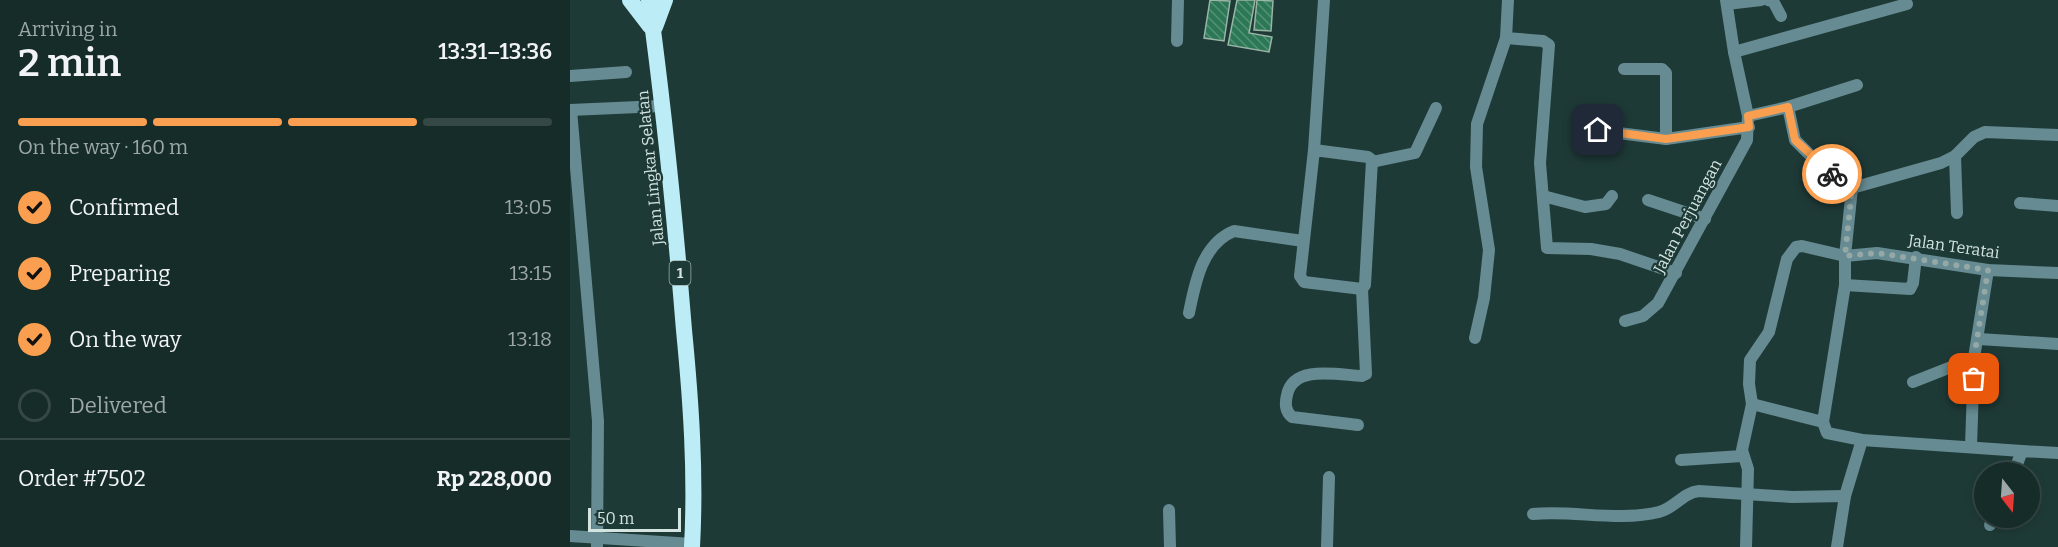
<!DOCTYPE html>
<meta charset="utf-8">
<style>
:root{--surface:#162c29;--page:#1f3431;--text:#f1f3f6;--muted:#9ea7a8;--line:#354846;--accent:#fa9f4f}
body{margin:0;font-family:Bitter,serif;background:var(--page);color:var(--text);height:100vh;display:flex;flex-direction:column;font-size:22px;white-space:nowrap}
*{box-sizing:border-box;margin:0}
p{font-size:20px;color:var(--muted)}
.icon{flex:none;width:33px;height:33px;fill:none;stroke:currentColor;stroke-width:2;stroke-linecap:round;stroke-linejoin:round}
.map{position:relative;flex:1;overflow:hidden}
.drawer{display:flex;flex-direction:column;background:var(--surface);width:570px}
.drawer>*{flex:none}
.needle{width:39px;rotate:163deg}
.buttons{position:absolute;left:1404px;top:462px;display:grid;gap:12px}
.buttons a{display:grid;place-items:center;width:66px;height:66px;border-radius:50%;background:var(--surface);box-shadow:0 3px 9px #0003,0 0 0 2px var(--line);font-size:30px}
.scale{position:absolute;left:18px;bottom:15px;width:93px;box-sizing:border-box;padding-left:6px;border:3px solid #d4e4e1;border-top:0;font-size:16px;line-height:21px;white-space:nowrap;color:#d4e4e1;-webkit-text-stroke:4px #1e3a37;paint-order:stroke}
.pin{position:absolute;display:grid;place-items:center;width:51px;height:51px;color:#fff;margin:-26px;border-radius:12px;box-shadow:0 3px 9px #0006}
.courier{position:absolute;display:grid;place-items:center;width:60px;height:60px;margin:-30px;border:4px solid #fa9f4f;border-radius:50%;background:#fff;color:#222;box-shadow:0 2px 8px #0007}
.head em{font-style:normal;font-weight:600}
.head div{display:flex;flex-direction:column-reverse}
.head{display:flex;align-items:center;justify-content:space-between;height:102px;padding:0 18px}
h1{font-size:39px;font-weight:600;line-height:45px}
.bar{display:grid;grid-template-columns:repeat(4,1fr);gap:9px 6px;align-content:center;height:72px;padding:0 18px}
.bar i{height:8px;border-radius:4px;background:var(--line)}
.bar .selected{background:var(--accent)}
.bar p{grid-column:span 4}
.line{display:flex;align-items:center;gap:15px;padding:0 18px;border-top:2px solid var(--line)}
.line div{flex:1}
ol{padding:0 18px;list-style:none}
li{display:flex;align-items:center;gap:18px;height:66px}
li p{margin-inline-start:auto}
li .icon{padding:6px;border-radius:50%;background:var(--accent);color:#111;stroke-width:4}
li:last-child{color:var(--muted)}
li i{width:33px;height:33px;border:3px solid var(--line);border-radius:50%}
main{display:flex;flex:1;min-height:0}
.map>svg:first-child{display:block}
.building{fill:url(#building-back-hatch);stroke:#9ab4a5;stroke-width:1.5}
.lines{fill:none;stroke-linecap:round;stroke-linejoin:round}
.minor{stroke:#668b92;stroke-width:12}
.trunk{stroke:#bcecf6;stroke-width:16}
.done{stroke:#94a8a6;stroke-width:6;stroke-dasharray:0 10.8}
.route{stroke:#fa9f4f;stroke-width:8}
.labels{text-anchor:middle;stroke-width:4.5;stroke-linejoin:round;paint-order:stroke}
.shield{fill:#1e3a37;stroke:#9db1ae;stroke-width:1.5}
.shield-label{font-size:15px;font-weight:bold;fill:#d4e4e1}
.street-label{font-size:16px;fill:#d4e4e1;stroke:#1e3a37}
</style>
<main>
<section class="drawer">
<div class="head"><div><h1>2 min</h1><p>Arriving in</p></div><em>13:31–13:36</em></div>
<div class="bar"><i class="selected"></i><i class="selected"></i><i class="selected"></i><i></i><p>On the way · 160 m</p></div>
<ol>
<li><svg class="icon" aria-label="check" viewBox="0 0 24 24"><path d="M5 12l5 5 9-10"/></svg>Confirmed<p>13:05</p></li>
<li><svg class="icon" aria-label="check" viewBox="0 0 24 24"><path d="M5 12l5 5 9-10"/></svg>Preparing<p>13:15</p></li>
<li><svg class="icon" aria-label="check" viewBox="0 0 24 24"><path d="M5 12l5 5 9-10"/></svg>On the way<p>13:18</p></li>
<li><i></i>Delivered</li>
</ol>
<div class="line" style="height:78px"><div>Order #7502</div><b>Rp 228,000</b></div>
</section>
<div class="map">
<svg width="1488" height="547" viewBox="0 0 1488 547">
<defs>
<pattern id="building-back-hatch" width="6" height="6" patternUnits="userSpaceOnUse" patternTransform="scale(1.5)"><rect width="6" height="6" fill="#2c7856"/><path d="M-1 5l2 2M0 0l6 6M5-1l2 2" fill="none" stroke="#549176"/></pattern>
</defs>
<rect width="100%" height="100%" fill="#1e3a37"/>
<g class="building">
<path d="M640,0l20,1 -6,40 -20,-3z"/>
<path d="M667,0h18l-6,33 23,4 -3,15 -41,-7z"/>
<path d="M687,0l16,1 -2,30 -17,-1z"/>
</g>
<g class="lines">
<g class="minor">
<path d="M1198,0l5,1 8,15"/>
<path d="M1157,4l34,-4"/>
<path d="M936,38l37,3 6,4 -9,118 7,85 44,1 29,5 56,19"/>
<path d="M607,41l1,-41"/>
<path d="M1164,52l173,-48"/>
<path d="M1054,69h38l4,4v66"/>
<path d="M0,76l56,-4"/>
<path d="M1218,107l7,33 19,19 38,29 89,-25 14,-7 19,-19 11,-5 73,3"/>
<path d="M0,110l91,-4"/>
<path d="M1,110l27,311 -1,126"/>
<path d="M1178,116l40,-9 69,-22"/>
<path d="M1009,128l87,11 83,-12"/>
<path d="M744,150l54,7 4,3 -7,125 -3,4 -58,-7 -4,-6 14,-126 10,-150"/>
<path d="M1385,156l2,57"/>
<path d="M802,162l43,-9 21,-45"/>
<path d="M973,196l42,11 21,-3 6,-8"/>
<path d="M1078,200l57,19"/>
<path d="M1450,203l38,3"/>
<path d="M1275,285l65,4 3,-6 3,-26"/>
<path d="M619,313c6,-30 13,-69 45,-82l69,10"/>
<path d="M1055,321l18,-5 15,-13 89,-163 1,-24 -14,-64 -8,-52"/>
<path d="M905,338l9,-40 5,-48 -13,-83 1,-43 29,-86 2,-38"/>
<path d="M1409,339l79,5"/>
<path d="M1343,382l61,-24 14,-88"/>
<path d="M1182,404l71,18"/>
<path d="M788,425l-66,-8c-7,-6 -7,-13 -5,-22 6,-31 52,-20 75,-19l4,-2 -4,-85"/>
<path d="M1401,446l3,-88"/>
<path d="M1452,451l-160,-11 -35,-7 -4,-11 22,-137v-29l32,-3 111,17 70,3"/>
<path d="M1111,460l61,-4"/>
<path d="M1444,472l8,-21 36,2"/>
<path d="M599,510l1,37"/>
<path d="M963,514c41,-4 85,8 126,-2 16,-4 23,-19 40,-21l93,6 53,-1"/>
<path d="M1420,525l4,-7"/>
<path d="M0,536l122,8"/>
<path d="M757,547l2,-70"/>
<path d="M1176,547l2,-78 -6,-19 10,-46 -3,-20 1,-24 19,-28 18,-73 9,-12 6,-1 43,10 7,-68"/>
<path d="M1267,547l8,-51 17,-56"/>
</g>
<g class="trunk">
<path d="M60,0l20,26"/>
<path d="M79,0c15,110 26,219 35,330 7,72 12,144 8,217"/>
<path d="M85,27l10,-27"/>
</g>
</g>
<g class="lines">
<path class="done" d="M1262,174l20,14 -7,68 32,-3 111,17 -14,88v21"/>
<path class="route" d="M1028,130l68,9 83,-12 -1,-11 40,-9 7,33 37,34"/>
</g>
<g class="labels">
<rect class="shield" x="99.5" y="261" width="21" height="24" rx="4.5"/>
<g class="shield-label">
<text x="110" y="278">1</text>
</g>
<g class="street-label">
<text transform="translate(80 168) rotate(-96)" y="6">Jalan Lingkar Selatan</text>
<text transform="translate(1117 216) rotate(-62)" y="6">Jalan Perjuangan</text>
<text transform="translate(1384 246) rotate(8)" y="6">Jalan Teratai</text>
</g>
</g>
</svg>
<div class="buttons">
<a><svg class="needle" viewBox="-14 -14 28 28"><path d="M0-13l5 13h-10z" fill="#e53935"/><path d="M0 13l5-13h-10z" fill="#9ea7a8"/></svg></a>
</div>
<div class="scale">50 m</div>
<div class="pin" style="left:1404px;top:379px;background:#ea580c"><svg class="icon" aria-label="bag" viewBox="0 0 24 24"><path d="M5 8h14l-1 12H6zM9 8a3 3 0 0 1 6 0"/></svg></div>
<div class="pin" style="left:1028px;top:130px;background:#1f2937"><svg class="icon" aria-label="home" viewBox="0 0 24 24"><path d="M3 11l9-7 9 7M6 9v11h12V9"/></svg></div>
<div class="courier" style="left:1262px;top:174px"><svg class="icon" aria-label="bike" viewBox="0 0 24 24"><circle cx="6" cy="16" r="4"/><circle cx="18" cy="16" r="4"/><path d="M6 16l4-8h5l3 8M10 8l3 8H6M13 5h3"/></svg></div>
</div>
</main>
